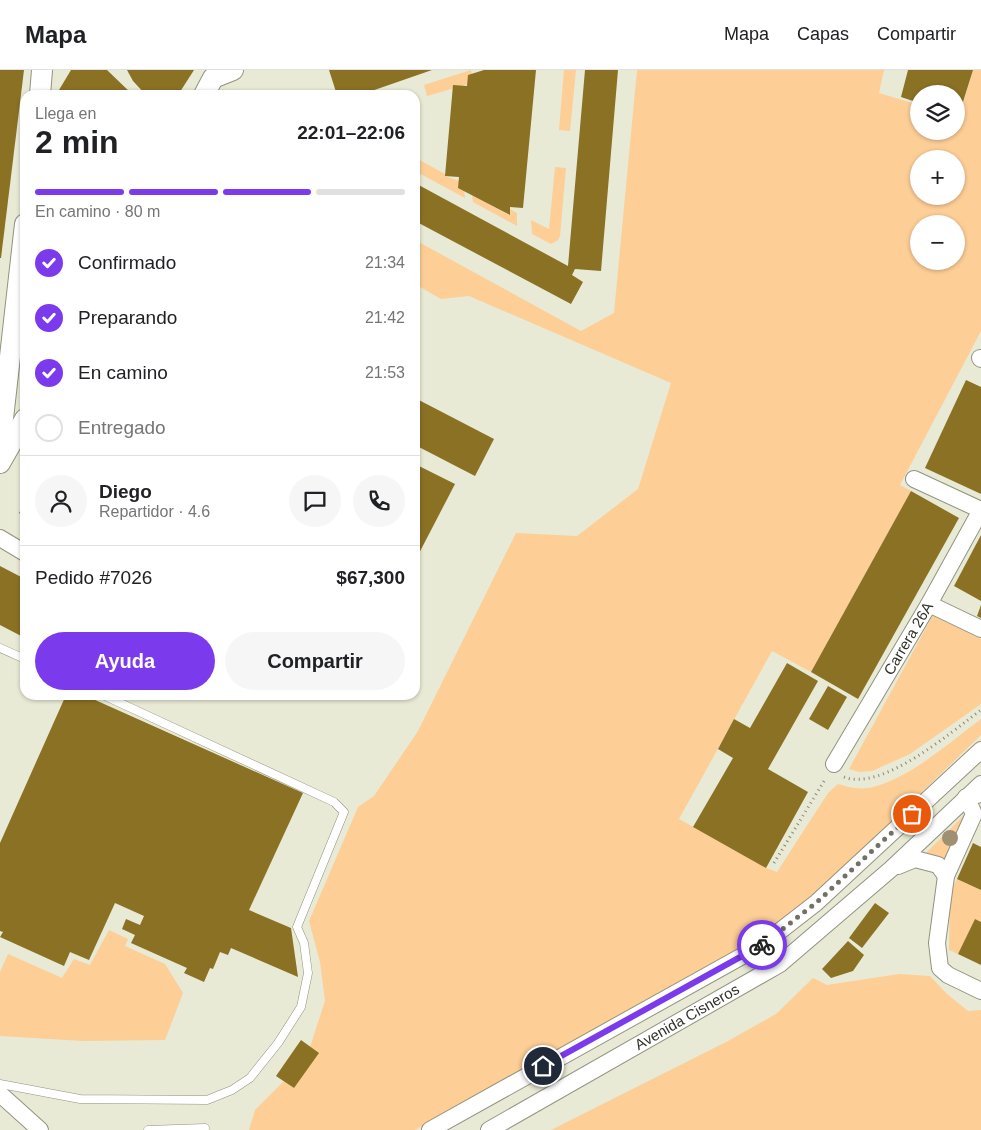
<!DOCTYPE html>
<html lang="es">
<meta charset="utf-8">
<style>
:root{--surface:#fff;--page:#f6f6f6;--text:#202124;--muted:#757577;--line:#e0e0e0;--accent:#7c3aed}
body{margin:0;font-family:Arial,sans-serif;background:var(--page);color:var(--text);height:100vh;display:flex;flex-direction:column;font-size:19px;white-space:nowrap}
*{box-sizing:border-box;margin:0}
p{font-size:16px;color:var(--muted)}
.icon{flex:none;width:28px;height:28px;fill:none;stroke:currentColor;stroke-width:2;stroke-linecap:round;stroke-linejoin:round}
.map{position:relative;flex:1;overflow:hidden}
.side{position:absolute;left:20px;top:20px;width:400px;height:610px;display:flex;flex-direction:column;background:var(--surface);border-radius:15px;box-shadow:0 1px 4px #0004}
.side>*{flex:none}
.buttons{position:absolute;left:910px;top:15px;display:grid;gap:10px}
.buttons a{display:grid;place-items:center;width:55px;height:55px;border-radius:50%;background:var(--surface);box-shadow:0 1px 4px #0004;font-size:25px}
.pin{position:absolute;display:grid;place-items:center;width:42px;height:42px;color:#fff;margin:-21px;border:2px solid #fff;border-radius:50%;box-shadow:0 1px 5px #0007}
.courier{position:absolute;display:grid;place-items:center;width:50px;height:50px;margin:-25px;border:4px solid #7c3aed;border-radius:50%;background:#fff;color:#222;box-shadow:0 1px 6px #0007}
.overview em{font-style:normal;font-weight:600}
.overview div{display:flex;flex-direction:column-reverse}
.overview{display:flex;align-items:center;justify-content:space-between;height:85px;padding:0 15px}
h1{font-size:32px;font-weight:600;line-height:38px}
.bar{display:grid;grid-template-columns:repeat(4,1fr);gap:8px 5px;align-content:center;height:60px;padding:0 15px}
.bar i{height:6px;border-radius:4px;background:var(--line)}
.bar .selected{background:var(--accent)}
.bar p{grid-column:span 4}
.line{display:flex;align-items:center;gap:12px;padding:0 15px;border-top:1px solid var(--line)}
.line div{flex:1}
.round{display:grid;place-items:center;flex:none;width:52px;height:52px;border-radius:26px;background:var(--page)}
ol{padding:0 15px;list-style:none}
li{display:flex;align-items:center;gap:15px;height:55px}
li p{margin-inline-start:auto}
li .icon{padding:5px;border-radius:50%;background:var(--accent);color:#fff;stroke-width:4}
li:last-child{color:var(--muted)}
li i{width:28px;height:28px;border:2px solid var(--line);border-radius:50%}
.button{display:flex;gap:10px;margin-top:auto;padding:10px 15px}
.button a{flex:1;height:58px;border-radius:30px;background:var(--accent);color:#fff;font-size:20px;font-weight:600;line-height:58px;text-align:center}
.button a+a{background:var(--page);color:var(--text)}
header{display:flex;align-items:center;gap:30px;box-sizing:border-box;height:70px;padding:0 25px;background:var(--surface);border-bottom:1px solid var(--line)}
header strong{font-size:24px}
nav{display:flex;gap:28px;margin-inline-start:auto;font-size:18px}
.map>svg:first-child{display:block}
.green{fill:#fdce96;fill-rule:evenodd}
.building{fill:#8a7124}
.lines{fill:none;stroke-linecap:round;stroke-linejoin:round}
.service-casing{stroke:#92937f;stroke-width:9}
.minor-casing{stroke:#92937f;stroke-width:18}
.tertiary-casing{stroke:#92937f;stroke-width:22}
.path{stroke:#87887a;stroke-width:3;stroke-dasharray:1 4;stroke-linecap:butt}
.service{stroke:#fff;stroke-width:8}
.minor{stroke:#fff;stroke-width:16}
.tertiary{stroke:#fff;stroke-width:20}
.tree{fill:#9f9074}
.done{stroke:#717265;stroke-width:5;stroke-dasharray:0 9}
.route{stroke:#7c3aed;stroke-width:6}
.labels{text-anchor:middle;stroke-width:5;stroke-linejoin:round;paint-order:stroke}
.street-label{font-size:15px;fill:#313229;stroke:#f6f8e2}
</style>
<header>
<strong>Mapa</strong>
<nav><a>Mapa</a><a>Capas</a><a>Compartir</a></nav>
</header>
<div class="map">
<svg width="981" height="1060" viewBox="0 0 981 1060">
<rect width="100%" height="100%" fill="#e9ead5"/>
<g class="green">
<path d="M471,0l1,4 -4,1v9l-41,12 -3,-11z"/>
<path d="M564,0h12l-6,61 -11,-1z"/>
<path d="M637,0h247l-5,23 40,12v26h37v-14l3,1 14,-48h8v261l-81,154 11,6 -100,181 -39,-21 -93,168 87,49 11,4 51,-79 10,-9c12,4 23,6 35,3 37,-9 77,-45 108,-68v16l-184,178 -78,49 -304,168h-166l6,-20 29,-29 10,7 16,-41 15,-46 -5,-39 -11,-41 49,-114 16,-11 44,-65 98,-198 61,3 61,-47 33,-106 -202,-87 -28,3 -26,-15v-44l166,91 33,-18zM919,89h37v37h-37zM919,154h37v37h-37z"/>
<path d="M416,88l29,16v2l14,5 5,9 1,8 -50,-27z"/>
<path d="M555,97l11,1 -6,68 -2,4 -7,4 -19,-10 -1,-14 18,9z"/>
<path d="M472,125l37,20 1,-6 7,4v13l-44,-24z"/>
<path d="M933,545l48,24v65l-71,50 -38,17 -13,1 -10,-3z"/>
<path d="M964,745l-17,48 -6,-6 -16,-3z"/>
<path d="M957,809l24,11v32l-6,-3 -17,35 -9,-4 1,-58z"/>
<path d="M109,860l19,9 -3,7 40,18 18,29 -18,47 -82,1 -83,-5v-64l8,-18 54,24 12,-19 16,6z"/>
<path d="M899,904l31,2 16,17 22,18 13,-1v120h-430l177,-89 48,-27 37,-36 14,7z"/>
</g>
<g class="building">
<path d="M0,0h24l-23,188h-1z"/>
<path d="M71,0h36l26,25h-77z"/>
<path d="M127,0h67l-16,25h-32l-13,-14z"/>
<path d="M329,0h103l-72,25h-23z"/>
<path d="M484,0h52l-13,138 -13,-1v8l-52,-27 1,-11 -14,-1 8,-91 14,1 1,-11z"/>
<path d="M585,0h33l-17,201 -26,-2 -3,6 11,7 -12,22 -156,-83v-38l153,83z"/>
<path d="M908,0h65l-15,48 -2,-1v-23h-37v9l-18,-6z"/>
<path d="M24,259h1v21l-4,-2z"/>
<path d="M966,310l15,7v107l-56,-26z"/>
<path d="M415,328l79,41 -19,37 -60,-31z"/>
<path d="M419,396l36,18 -40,77v-87z"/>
<path d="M911,421l48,27 -101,181 -47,-27z"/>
<path d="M25,433v14l-6,-4z"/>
<path d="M981,465v66l-27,-15z"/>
<path d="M0,496l25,13v59l-25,-13z"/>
<path d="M981,535v13l-4,-2z"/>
<path d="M787,593l31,18 -50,88 40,23 -42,76 -73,-41 40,-69 -15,-9 16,-30 16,9z"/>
<path d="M828,616l19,11 -19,33 -19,-11z"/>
<path d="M66,625h18l219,98 -54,117 42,18 7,49 -67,-29 -3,7 -8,-3 -7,17 -3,-1 -6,14 -20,-9 3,-5 -56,-25 4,-8 -13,-6 4,-10 14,6 4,-9 -29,-13 -26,57 -19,-8 -6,14 -64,-29 3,-5 -3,-1v-88z"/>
<path d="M973,773l8,4v43l-24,-11z"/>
<path d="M875,833l14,10 -27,35 -13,-10z"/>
<path d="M975,849l6,3v43l-23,-11z"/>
<path d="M848,871l16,14 -11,16 -22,7 -9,-9z"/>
<path d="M301,970l18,13 -25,35 -18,-12z"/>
</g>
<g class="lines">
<defs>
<g id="service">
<path d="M0,578l25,11"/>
<path d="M0,1014l80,15 127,1 25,-10 18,-12 28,-35 23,-36 7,-34 -4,-30 -7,-16 47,-115 -10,-10 -231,-107"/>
<path d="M148,1060l57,-2"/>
</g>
<g id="minor">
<path d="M980,288l1,1"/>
<path d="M914,409l67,31"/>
<path d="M0,468l25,15"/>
<path d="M929,534l52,25"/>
<path id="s1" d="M834,694l95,-160 52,-94"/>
<path d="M977,725l-11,2 8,17 -28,62 -9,67 3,25 8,7 33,16"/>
<path d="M898,796l17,-7 23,6 8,11"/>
<path d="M0,1024l40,36"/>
<path d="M430,1060l332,-185 54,-42 165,-153"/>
<path id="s2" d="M489,1060l291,-166 111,-95 90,-85"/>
</g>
<g id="tertiary">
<path d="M40,25l2,-25"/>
<path d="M204,25l9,-17 20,-8"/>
<path d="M0,375l25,-221"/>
<path d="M0,393l25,-44"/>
</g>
</defs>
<use href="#service" class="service-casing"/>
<use href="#minor" class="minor-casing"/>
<use href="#tertiary" class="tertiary-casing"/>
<g class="path">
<path d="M844,707c38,15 107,-45 137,-67"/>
<path d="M774,793l52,-85"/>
</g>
<use href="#service" class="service"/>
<use href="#minor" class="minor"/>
<use href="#tertiary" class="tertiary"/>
</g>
<circle class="tree" cx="950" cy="768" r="8"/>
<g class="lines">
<path class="done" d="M762,875l54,-42 96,-89"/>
<path class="route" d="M543,996l219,-121"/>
</g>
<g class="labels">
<g class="street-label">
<text dy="5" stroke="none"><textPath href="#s1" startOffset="146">Carrera 26A</textPath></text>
<text dy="5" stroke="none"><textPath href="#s2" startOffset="228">Avenida Cisneros</textPath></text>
</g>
</g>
</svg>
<div class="buttons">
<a><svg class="icon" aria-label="layers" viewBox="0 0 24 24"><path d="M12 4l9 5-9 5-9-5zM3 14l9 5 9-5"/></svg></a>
<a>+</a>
<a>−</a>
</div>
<div class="pin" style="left:912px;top:744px;background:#ea580c"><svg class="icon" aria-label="bag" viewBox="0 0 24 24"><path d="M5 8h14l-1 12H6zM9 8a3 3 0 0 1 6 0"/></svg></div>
<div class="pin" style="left:543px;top:996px;background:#1f2937"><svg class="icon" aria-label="home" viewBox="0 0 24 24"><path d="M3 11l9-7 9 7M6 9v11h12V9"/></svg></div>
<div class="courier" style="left:762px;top:875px"><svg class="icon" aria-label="bike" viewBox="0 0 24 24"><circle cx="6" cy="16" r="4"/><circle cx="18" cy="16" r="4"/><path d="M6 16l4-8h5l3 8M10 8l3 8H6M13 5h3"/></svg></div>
<section class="side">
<div class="overview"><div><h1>2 min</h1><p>Llega en</p></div><em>22:01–22:06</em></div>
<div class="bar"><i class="selected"></i><i class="selected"></i><i class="selected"></i><i></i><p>En camino · 80 m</p></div>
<ol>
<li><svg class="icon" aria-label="check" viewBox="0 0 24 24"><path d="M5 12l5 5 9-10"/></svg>Confirmado<p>21:34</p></li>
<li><svg class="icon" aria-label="check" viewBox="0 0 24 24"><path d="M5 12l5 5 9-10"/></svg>Preparando<p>21:42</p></li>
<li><svg class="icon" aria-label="check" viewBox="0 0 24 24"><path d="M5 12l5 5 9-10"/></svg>En camino<p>21:53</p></li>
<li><i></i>Entregado</li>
</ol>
<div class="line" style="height:90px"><a class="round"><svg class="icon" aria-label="person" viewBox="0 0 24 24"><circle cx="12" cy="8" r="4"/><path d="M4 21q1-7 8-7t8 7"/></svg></a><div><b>Diego</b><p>Repartidor · 4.6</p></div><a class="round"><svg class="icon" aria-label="chat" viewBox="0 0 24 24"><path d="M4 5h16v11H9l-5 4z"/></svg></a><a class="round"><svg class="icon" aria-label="phone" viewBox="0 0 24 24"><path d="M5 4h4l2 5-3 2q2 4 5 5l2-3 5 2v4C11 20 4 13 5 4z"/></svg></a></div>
<div class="line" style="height:65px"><div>Pedido #7026</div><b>$67,300</b></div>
<div class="button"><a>Ayuda</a><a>Compartir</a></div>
</section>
</div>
